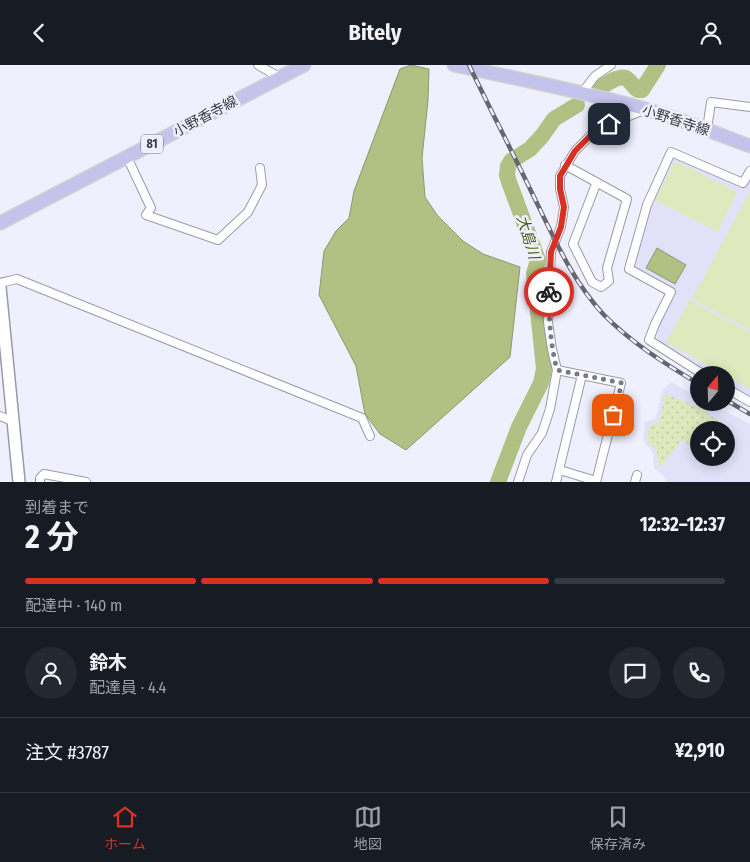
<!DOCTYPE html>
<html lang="ja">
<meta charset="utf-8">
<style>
:root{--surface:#171b24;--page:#242831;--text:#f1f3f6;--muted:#9ea1a6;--line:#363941;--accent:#d93025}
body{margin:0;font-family:"Fira Sans Condensed","Noto Sans JP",sans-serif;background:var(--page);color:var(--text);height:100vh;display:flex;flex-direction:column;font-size:19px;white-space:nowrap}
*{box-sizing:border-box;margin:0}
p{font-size:16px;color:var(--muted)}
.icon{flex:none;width:28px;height:28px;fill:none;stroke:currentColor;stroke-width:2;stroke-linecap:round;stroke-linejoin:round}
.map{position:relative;height:417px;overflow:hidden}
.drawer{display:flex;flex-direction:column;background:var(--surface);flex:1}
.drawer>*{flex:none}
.needle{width:32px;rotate:19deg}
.tools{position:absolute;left:690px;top:301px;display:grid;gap:10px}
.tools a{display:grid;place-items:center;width:45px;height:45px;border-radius:50%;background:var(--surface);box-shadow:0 2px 12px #0003;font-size:25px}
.pin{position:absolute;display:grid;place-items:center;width:42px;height:42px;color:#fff;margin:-21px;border-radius:10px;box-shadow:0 2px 8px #0006}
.courier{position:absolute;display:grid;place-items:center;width:50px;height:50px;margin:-25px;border:4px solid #d93025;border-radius:50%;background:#fff;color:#222;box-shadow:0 1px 6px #0007}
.overview em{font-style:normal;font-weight:700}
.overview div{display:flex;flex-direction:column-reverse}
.overview{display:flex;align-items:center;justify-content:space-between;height:85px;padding:0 25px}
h1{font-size:32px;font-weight:700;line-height:38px}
.bar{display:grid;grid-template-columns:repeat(4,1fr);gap:8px 5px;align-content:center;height:60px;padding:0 25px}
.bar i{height:6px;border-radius:4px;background:var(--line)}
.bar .current{background:var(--accent)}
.bar p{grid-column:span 4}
.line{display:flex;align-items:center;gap:12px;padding:0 25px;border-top:1px solid var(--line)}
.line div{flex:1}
.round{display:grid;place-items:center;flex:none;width:52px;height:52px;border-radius:26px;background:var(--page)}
header{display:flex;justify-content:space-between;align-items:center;height:65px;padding:0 25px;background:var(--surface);font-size:22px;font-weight:700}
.tab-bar{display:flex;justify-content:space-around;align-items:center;height:70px;border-top:1px solid var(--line);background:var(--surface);font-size:14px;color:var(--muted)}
.tab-bar a{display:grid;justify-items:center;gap:2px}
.tab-bar .current{color:var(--accent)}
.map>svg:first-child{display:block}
.built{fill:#e1e2f9;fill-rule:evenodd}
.green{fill:url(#green-dots)}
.pitch{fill:#deeabd}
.water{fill:#b1c083;stroke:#8d986f}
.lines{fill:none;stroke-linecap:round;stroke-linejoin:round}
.river{stroke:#b1c083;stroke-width:16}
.street-casing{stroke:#9a9baa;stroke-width:10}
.secondary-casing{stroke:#9a9baa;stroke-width:14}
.primary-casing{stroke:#d0d0d1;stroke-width:15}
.street{stroke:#fff;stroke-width:8}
.secondary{stroke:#fff;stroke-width:11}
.primary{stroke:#c3c3eb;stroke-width:12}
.rail-casing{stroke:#65666e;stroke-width:4.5}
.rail{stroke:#eff0fd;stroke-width:2.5;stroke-dasharray:8;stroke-linecap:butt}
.done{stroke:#797a83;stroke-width:5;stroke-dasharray:0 9}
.route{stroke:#d93025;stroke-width:6}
.labels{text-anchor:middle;stroke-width:5;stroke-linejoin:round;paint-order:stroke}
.shield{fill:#eff0fd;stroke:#707179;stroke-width:1}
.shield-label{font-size:12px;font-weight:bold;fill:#3a3b41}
.street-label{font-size:14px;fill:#3a3b41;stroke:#eff0fd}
.water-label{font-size:15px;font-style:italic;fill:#4f5c19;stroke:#eff0fd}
</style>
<header><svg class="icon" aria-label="back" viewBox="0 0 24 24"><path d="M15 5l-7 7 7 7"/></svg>Bitely<svg class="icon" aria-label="person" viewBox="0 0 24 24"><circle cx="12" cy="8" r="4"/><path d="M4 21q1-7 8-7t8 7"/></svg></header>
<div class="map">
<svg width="750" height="417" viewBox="0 0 750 417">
<defs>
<pattern id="green-dots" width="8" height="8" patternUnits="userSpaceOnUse" patternTransform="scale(1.25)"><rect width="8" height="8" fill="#deeabd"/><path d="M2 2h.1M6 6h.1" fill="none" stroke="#bfcaa4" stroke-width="1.8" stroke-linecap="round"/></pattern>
</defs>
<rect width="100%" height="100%" fill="#eff0fd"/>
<g class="built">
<path d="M672,90l70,33 8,-12v222l-24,-14v-9h-15l-51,-31 -3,-8 1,-14 16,-32 -43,-23 19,-63z"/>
<path d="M671,317l28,15v6h11l40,21v58h-84l-2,-6 -10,-8 -1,-15 -10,-13 2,-18 11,-4 6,-27zM699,365h27v27h-27z"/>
</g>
<path class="green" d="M665,329l36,14 18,14 -6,8h-14v20l-17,-10 -23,29 -2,-18 -9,-9 1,-17 10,-2z"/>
<g class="pitch">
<path d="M675,96l62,31 -19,40 -63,-32z"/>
<path d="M750,126v139l-58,-31z"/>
<path d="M690,235l60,33v56l-84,-47z"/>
</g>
<g class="water">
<path d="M411,0l18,4 -1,31 -6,58 3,39 12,18 26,26 20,13 37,13 -10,90 -104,93 -26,-16 -15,-20 -9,-48 -37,-71 5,-44 12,-20 13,-13 5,-27 46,-122z"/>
<path d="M657,183l29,17 -11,19 -29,-16z"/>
</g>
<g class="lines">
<g class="river">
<path d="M596,26c7,-5 22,-16 30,-13 5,3 7,9 12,12h4l16,-25"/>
<path d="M498,417l21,-55 22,-44 3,-14 -10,-96 4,-13 -29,-78 -2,-7 1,-9 3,-5 19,-12 12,-13 12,-17 23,-14"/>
</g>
<defs>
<g id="street">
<path d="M258,0l21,12"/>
<path d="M582,28l13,-17 16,-11"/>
<path d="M707,64l4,-27 39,5"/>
<path d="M127,92l24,51 -5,7 72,25 30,-28 14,-27 -2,-17"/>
<path d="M565,100l62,34 -20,69 2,13 -8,6 -9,-5 -19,-38 23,-60"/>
<path d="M0,218l17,-4 345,139 8,18"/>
<path d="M557,305l64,13 -25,99"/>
<path d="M704,310l-55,-35 6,-16 16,-32 -42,-23 18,-64 24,-53 72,31 7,-12"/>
<path d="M726,323l24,14"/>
<path d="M0,351l12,5"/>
<path d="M560,405l36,11"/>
<path d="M40,417v-4l4,-4 42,8"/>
<path d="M518,417l9,-27 15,-22 8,-24 7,-39 -5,-21 -4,-27 3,-70 10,-25 3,-20 -4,-18v-13l15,-25 16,-16 18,-11 35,-14"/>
<path d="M556,417l26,-107"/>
<path d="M635,417l2,-7"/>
</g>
<path id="secondary" d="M0,222l19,195"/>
<g id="primary">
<path d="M454,0c64,14 128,26 191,44 36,10 70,24 105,37"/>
<path d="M0,158l304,-158"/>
</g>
</defs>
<use href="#street" class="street-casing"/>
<use href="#secondary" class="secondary-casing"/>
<use href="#primary" class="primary-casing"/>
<use href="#street" class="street"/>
<use href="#secondary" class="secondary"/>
<use href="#primary" class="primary"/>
<defs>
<g id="rail">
<path d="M469,0c20,42 42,84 62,126 21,42 40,89 73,124 28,28 61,49 95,69"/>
<path d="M726,335l24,14"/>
</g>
</defs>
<use href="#rail" class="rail-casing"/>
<use href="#rail" class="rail"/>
</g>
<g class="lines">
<path class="done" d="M549,227c0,28 1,50 8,78l65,13 -9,32"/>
<path class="route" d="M549,227l2,-40 10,-25 3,-20 -4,-18v-13l15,-25 16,-16 18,-11"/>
</g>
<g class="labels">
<rect class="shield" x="141" y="69.5" width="22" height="19" rx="4"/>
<g class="shield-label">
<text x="152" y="83">81</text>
</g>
<g class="street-label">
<text transform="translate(205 51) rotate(-28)" y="5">小野香寺線</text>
<text transform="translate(676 55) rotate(18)" y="5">小野香寺線</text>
</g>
<g class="water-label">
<text transform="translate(528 172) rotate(73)" y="5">大島川</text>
</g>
</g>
</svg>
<div class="tools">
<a><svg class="needle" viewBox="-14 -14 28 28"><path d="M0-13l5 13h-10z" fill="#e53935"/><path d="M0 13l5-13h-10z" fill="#9ea1a6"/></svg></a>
<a><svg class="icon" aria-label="locate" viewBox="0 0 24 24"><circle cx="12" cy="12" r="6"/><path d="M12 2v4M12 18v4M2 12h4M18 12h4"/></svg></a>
</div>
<div class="pin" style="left:613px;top:350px;background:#ea580c"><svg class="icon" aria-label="bag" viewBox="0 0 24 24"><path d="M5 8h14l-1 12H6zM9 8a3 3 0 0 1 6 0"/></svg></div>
<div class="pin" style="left:609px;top:59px;background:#1f2937"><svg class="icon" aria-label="home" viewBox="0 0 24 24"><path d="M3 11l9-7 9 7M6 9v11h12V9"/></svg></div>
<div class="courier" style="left:549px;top:227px"><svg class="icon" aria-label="bike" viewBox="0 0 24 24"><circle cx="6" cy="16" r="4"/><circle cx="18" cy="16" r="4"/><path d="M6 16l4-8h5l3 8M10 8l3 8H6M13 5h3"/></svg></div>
</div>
<section class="drawer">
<div class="overview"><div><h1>2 分</h1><p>到着まで</p></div><em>12:32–12:37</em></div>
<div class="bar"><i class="current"></i><i class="current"></i><i class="current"></i><i></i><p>配達中 · 140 m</p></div>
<div class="line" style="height:90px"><a class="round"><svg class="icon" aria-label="person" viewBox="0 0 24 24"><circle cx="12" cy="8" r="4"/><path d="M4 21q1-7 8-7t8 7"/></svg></a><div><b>鈴木</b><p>配達員 · 4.4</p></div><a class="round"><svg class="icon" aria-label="chat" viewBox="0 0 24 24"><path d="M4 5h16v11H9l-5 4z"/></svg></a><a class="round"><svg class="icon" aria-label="phone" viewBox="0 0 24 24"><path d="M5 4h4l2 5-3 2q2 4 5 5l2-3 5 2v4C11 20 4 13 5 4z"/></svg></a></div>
<div class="line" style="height:65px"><div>注文 #3787</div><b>¥2,910</b></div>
</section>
<nav class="tab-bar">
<a class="current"><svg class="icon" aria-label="home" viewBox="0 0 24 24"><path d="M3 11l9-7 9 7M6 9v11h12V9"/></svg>ホーム</a>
<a><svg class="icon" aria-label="map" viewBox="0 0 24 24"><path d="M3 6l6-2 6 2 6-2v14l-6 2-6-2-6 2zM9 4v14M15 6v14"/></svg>地図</a>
<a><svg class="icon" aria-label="saved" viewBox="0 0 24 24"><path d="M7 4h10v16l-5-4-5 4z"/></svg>保存済み</a>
</nav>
